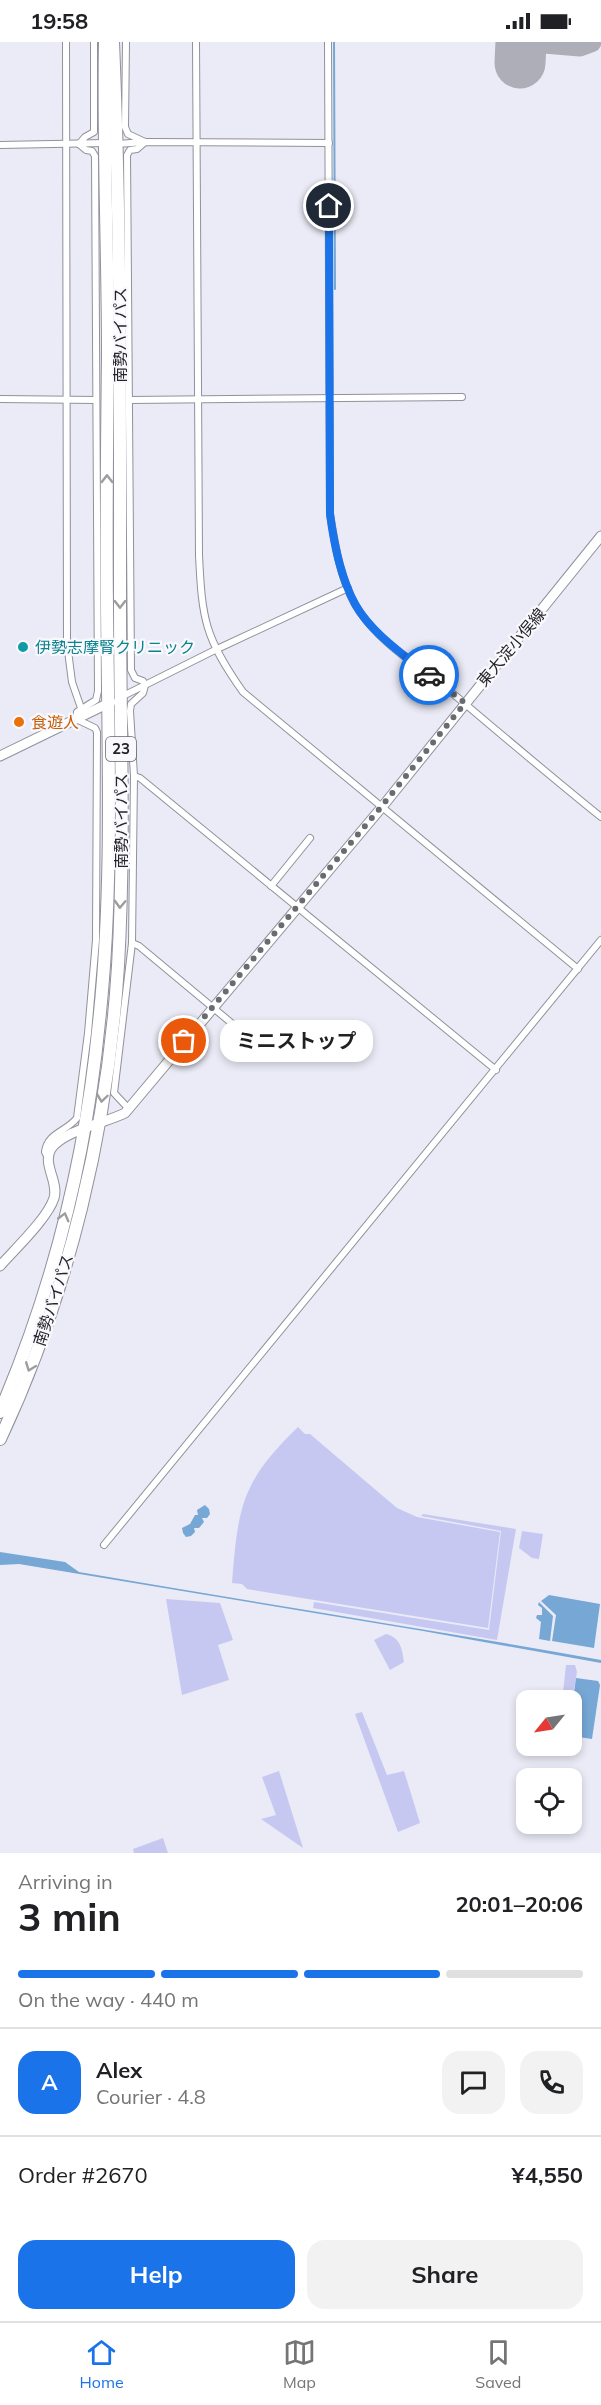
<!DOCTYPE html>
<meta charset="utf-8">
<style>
:root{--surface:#fff;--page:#f2f2f2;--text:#202124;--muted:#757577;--line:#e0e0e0;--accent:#1a73e8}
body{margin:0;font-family:Mulish,"Noto Sans JP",sans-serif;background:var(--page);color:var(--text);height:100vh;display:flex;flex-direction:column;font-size:22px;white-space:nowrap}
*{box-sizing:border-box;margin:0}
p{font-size:20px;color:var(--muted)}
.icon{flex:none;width:33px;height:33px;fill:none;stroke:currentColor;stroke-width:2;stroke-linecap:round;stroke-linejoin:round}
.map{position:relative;height:1811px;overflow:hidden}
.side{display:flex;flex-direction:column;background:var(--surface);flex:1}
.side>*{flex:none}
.needle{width:39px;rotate:240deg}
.buttons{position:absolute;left:516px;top:1648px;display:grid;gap:12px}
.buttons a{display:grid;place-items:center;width:66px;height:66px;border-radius:12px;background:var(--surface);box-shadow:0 3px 9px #0003;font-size:30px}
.pin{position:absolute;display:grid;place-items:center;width:51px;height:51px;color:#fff;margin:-26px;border:3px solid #fff;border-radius:50%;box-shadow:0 2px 6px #0007}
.courier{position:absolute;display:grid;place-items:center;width:60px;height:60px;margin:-30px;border:4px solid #1a73e8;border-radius:50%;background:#fff;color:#222;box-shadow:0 2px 8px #0007}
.bubble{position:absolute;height:42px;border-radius:18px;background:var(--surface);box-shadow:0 3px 9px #0003;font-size:20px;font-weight:700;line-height:42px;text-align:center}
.overview em{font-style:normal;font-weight:700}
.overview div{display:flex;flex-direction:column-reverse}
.overview{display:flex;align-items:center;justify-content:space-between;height:102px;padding:0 18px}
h1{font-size:39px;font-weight:700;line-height:45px}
.bar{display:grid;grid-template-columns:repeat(4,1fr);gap:9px 6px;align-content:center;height:72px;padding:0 18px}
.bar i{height:8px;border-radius:4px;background:var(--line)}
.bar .on{background:var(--accent)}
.bar p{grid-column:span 4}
.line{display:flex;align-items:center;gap:15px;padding:0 18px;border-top:2px solid var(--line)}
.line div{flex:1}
.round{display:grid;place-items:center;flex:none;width:63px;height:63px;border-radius:18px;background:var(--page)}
.button{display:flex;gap:12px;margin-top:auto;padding:12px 18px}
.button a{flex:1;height:69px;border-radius:18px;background:var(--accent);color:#fff;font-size:24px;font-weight:700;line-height:69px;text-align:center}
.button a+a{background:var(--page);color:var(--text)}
.status{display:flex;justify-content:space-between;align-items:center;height:42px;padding:0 30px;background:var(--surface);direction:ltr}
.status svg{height:16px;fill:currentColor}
.menu{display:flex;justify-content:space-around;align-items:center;height:84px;border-top:2px solid var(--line);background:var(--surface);font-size:16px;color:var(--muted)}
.menu a{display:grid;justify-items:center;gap:3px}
.menu .on{color:var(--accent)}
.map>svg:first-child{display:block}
.green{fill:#c7c8f2}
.water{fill:#77a7d5}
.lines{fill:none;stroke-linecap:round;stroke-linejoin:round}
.stream{stroke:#77a7d5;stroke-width:2}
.taxiway{stroke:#aeaeb8;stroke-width:21}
.runway{stroke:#aeaeb8;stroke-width:51}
.street-casing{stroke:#91919b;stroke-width:8}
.secondary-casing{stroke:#91919b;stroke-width:11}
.highway-casing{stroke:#91919b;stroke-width:14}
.street{stroke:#fff;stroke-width:6}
.secondary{stroke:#fff;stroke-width:9}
.highway{stroke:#fff;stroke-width:12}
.oneway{stroke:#9d9d9f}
.done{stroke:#6a6a71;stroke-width:6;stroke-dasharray:0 10.8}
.route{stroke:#1a73e8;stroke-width:8}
.culture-dot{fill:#0f9aa8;stroke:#f9f9fd;stroke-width:2}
.food-dot{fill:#e8710a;stroke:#f9f9fd;stroke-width:2}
.labels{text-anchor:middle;stroke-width:4.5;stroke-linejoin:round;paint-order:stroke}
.shield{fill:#f9f9fd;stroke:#656569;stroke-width:1.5}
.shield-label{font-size:15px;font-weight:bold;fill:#252529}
.street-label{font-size:16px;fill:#252529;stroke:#f9f9fd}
.culture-label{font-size:16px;fill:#0d838f;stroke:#f9f9fd;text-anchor:start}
.food-label{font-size:16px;fill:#c56008;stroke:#f9f9fd;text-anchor:start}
</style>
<div class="status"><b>19:58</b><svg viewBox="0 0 49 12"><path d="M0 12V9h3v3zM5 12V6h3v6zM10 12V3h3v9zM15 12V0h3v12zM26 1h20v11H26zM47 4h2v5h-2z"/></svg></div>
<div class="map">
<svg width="601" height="1811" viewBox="0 0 601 1811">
<rect width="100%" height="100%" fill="#eaebf6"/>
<g class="green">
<path d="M298,1385l7,7h5l87,74 20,9 83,15 -12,96 -241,-39 -5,-5 -10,-1c6,-76 9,-101 66,-156z"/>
<path d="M423,1472l93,15 -19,111 -184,-32 1,-6 175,28 12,-99 -80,-15z"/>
<path d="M522,1489l21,3 -4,25 -7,-1 -13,-10z"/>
<path d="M166,1557l54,4 13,37 -15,5 11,35 -47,15z"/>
<path d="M386,1592c15,4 16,15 18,28l-14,8 -16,-30z"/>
<path d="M566,1623h9l2,7 -5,29h-10z"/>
<path d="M362,1670l25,63 17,-4 16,52 -22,9 -43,-118z"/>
<path d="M279,1729l24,77 -42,-29 15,-4 -14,-38z"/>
<path d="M163,1796l5,15h-34l-1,-4z"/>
</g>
<g class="water">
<path d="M205,1463l4,4 1,5 -3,4h-5l2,4 -5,6h-5l1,4 -4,4 -5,1 -3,-4 -1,-5 8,-4 5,-9h3l-1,-5z"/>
<path d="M0,1510l65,10 14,10c174,30 348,57 522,88v3l-178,-32 -404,-67 -19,1z"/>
<path d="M549,1553l51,9 -6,44 -42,-7 4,-26 -15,-14z"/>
<path d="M539,1560l14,14 -3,25 -11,-2 2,-17 -5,-4 1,-3h5v-7l-4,-3z"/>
<path d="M576,1636l22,3 2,4 -8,54 -20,-3v-28z"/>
</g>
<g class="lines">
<path class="stream" d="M334,0l1,247"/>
<path class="taxiway" d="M532,0l48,4 11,-4"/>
<path class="runway" d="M520,21l1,-21"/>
<defs>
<g id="street">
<path d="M66,0l1,601 5,39 9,26"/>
<path d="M126,0l-1,85 3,7 17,8"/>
<path d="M196,0l3,513c3,65 6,83 44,137l335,277"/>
<path d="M328,0l2,472c5,30 10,65 26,92 25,41 73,66 108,97 45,38 91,77 137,114"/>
<path d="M79,102l6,-7 9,-5v-90"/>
<path d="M117,102l28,-2 184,1"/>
<path d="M0,103l106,-2"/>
<path d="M0,357l96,1"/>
<path d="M129,358l333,-3"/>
<path d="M145,643l-2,-4 -8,-3 -4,-8 -4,-515 3,-5 7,-1 8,-7"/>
<path d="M121,655l94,-47 133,-62"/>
<path d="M134,734l6,2 356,292"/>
<path d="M271,844l39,-48"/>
<path d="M132,901l7,3 126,105"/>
<path d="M129,1067l-15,-16 18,-150 2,-167 -4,-65 1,-7 12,-11 2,-8"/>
<path d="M48,1116l-3,-6c2,-19 21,-20 32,-34l11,-85 8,-93 1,-208 -2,-4 -19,-9 1,-7 19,-12 2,-9 -3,-535 -3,-5 -6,-1 -7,-6"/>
<path d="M104,1503l497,-605"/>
</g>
<g id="secondary">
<path d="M0,714l111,-54"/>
<path d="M0,1224c14,-16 48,-48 54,-68 5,-16 -12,-34 -3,-49 11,-18 57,-27 74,-36l257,-306 219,-271"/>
</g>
<g id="highway">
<path d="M0,1370c53,-123 86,-257 99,-390 15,-138 9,-278 8,-417 -1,-83 0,-167 1,-250 0,-104 -5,-209 -3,-313"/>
<path d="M0,1397c69,-147 108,-312 118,-473 7,-121 2,-242 2,-363 0,-187 1,-374 -7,-561"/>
</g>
</defs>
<use href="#street" class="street-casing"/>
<use href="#secondary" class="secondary-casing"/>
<use href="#highway" class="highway-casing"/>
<use href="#street" class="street"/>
<use href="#secondary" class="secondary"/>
<use href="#highway" class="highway"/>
</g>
<defs><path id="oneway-chevron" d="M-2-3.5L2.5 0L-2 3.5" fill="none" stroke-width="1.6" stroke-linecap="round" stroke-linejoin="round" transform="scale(1.5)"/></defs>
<g class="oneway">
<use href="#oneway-chevron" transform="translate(107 437) rotate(-90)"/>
<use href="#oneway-chevron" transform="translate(120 562) rotate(90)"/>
<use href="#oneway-chevron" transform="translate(120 862) rotate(92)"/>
<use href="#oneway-chevron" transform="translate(102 1056) rotate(98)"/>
<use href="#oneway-chevron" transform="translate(64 1175) rotate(-75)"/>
<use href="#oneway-chevron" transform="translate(30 1325) rotate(111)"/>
</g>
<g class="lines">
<path class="done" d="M184,999l197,-234 84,-104 -36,-28"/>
<path class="route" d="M329,164l1,308c4,30 10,62 25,90 16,29 49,51 74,71"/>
</g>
<circle class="culture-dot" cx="23" cy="605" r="6"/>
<circle class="food-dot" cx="19" cy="680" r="6"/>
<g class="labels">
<rect class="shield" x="106" y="695" width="30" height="24" rx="4.5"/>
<g class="shield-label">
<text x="121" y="712">23</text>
</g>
<g class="street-label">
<text transform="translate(120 293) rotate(-90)" y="6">南勢バイパス</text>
<text transform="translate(511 605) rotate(-50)" y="6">東大淀小俣線</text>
<text transform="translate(121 779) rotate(-90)" y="6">南勢バイパス</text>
<text transform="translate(53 1258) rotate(-72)" y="6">南勢バイパス</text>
</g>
<g class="culture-label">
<text x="35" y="611">伊勢志摩腎クリニック</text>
</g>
<g class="food-label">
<text x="31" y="686">食遊人</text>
</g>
</g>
</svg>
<div class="buttons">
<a><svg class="needle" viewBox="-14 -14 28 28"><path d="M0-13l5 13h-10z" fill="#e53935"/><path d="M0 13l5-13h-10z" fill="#757577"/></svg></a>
<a><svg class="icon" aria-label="locate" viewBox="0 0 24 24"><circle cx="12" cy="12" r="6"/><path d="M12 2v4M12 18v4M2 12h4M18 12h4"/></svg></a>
</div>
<div class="pin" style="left:184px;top:999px;background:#ea580c"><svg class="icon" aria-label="bag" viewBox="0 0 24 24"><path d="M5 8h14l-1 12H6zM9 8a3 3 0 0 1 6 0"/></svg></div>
<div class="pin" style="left:329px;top:164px;background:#1f2937"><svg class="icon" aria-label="home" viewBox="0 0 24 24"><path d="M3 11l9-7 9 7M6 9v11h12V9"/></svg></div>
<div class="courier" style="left:429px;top:633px"><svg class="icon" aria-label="car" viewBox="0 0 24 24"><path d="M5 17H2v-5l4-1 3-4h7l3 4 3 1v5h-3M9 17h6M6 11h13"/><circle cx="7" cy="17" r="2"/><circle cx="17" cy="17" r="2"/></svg></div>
<div class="bubble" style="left:220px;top:978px;width:153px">ミニストップ</div>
</div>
<section class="side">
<div class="overview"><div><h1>3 min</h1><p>Arriving in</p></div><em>20:01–20:06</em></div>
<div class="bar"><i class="on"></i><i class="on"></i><i class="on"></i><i></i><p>On the way · 440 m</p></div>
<div class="line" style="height:108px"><b class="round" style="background:var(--accent);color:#fff">A</b><div><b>Alex</b><p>Courier · 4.8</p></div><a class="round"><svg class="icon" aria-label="chat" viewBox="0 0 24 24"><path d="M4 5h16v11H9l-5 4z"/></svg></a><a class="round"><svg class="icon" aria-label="phone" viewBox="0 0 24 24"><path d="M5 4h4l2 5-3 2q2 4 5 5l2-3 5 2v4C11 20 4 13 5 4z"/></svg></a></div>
<div class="line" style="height:78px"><div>Order #2670</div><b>¥4,550</b></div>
<div class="button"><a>Help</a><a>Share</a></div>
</section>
<nav class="menu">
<a class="on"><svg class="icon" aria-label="home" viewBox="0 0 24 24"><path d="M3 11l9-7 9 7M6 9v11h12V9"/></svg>Home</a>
<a><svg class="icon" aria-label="map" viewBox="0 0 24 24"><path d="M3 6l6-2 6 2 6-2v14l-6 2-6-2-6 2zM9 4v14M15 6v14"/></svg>Map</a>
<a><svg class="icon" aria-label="saved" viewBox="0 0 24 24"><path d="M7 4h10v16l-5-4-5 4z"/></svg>Saved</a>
</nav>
